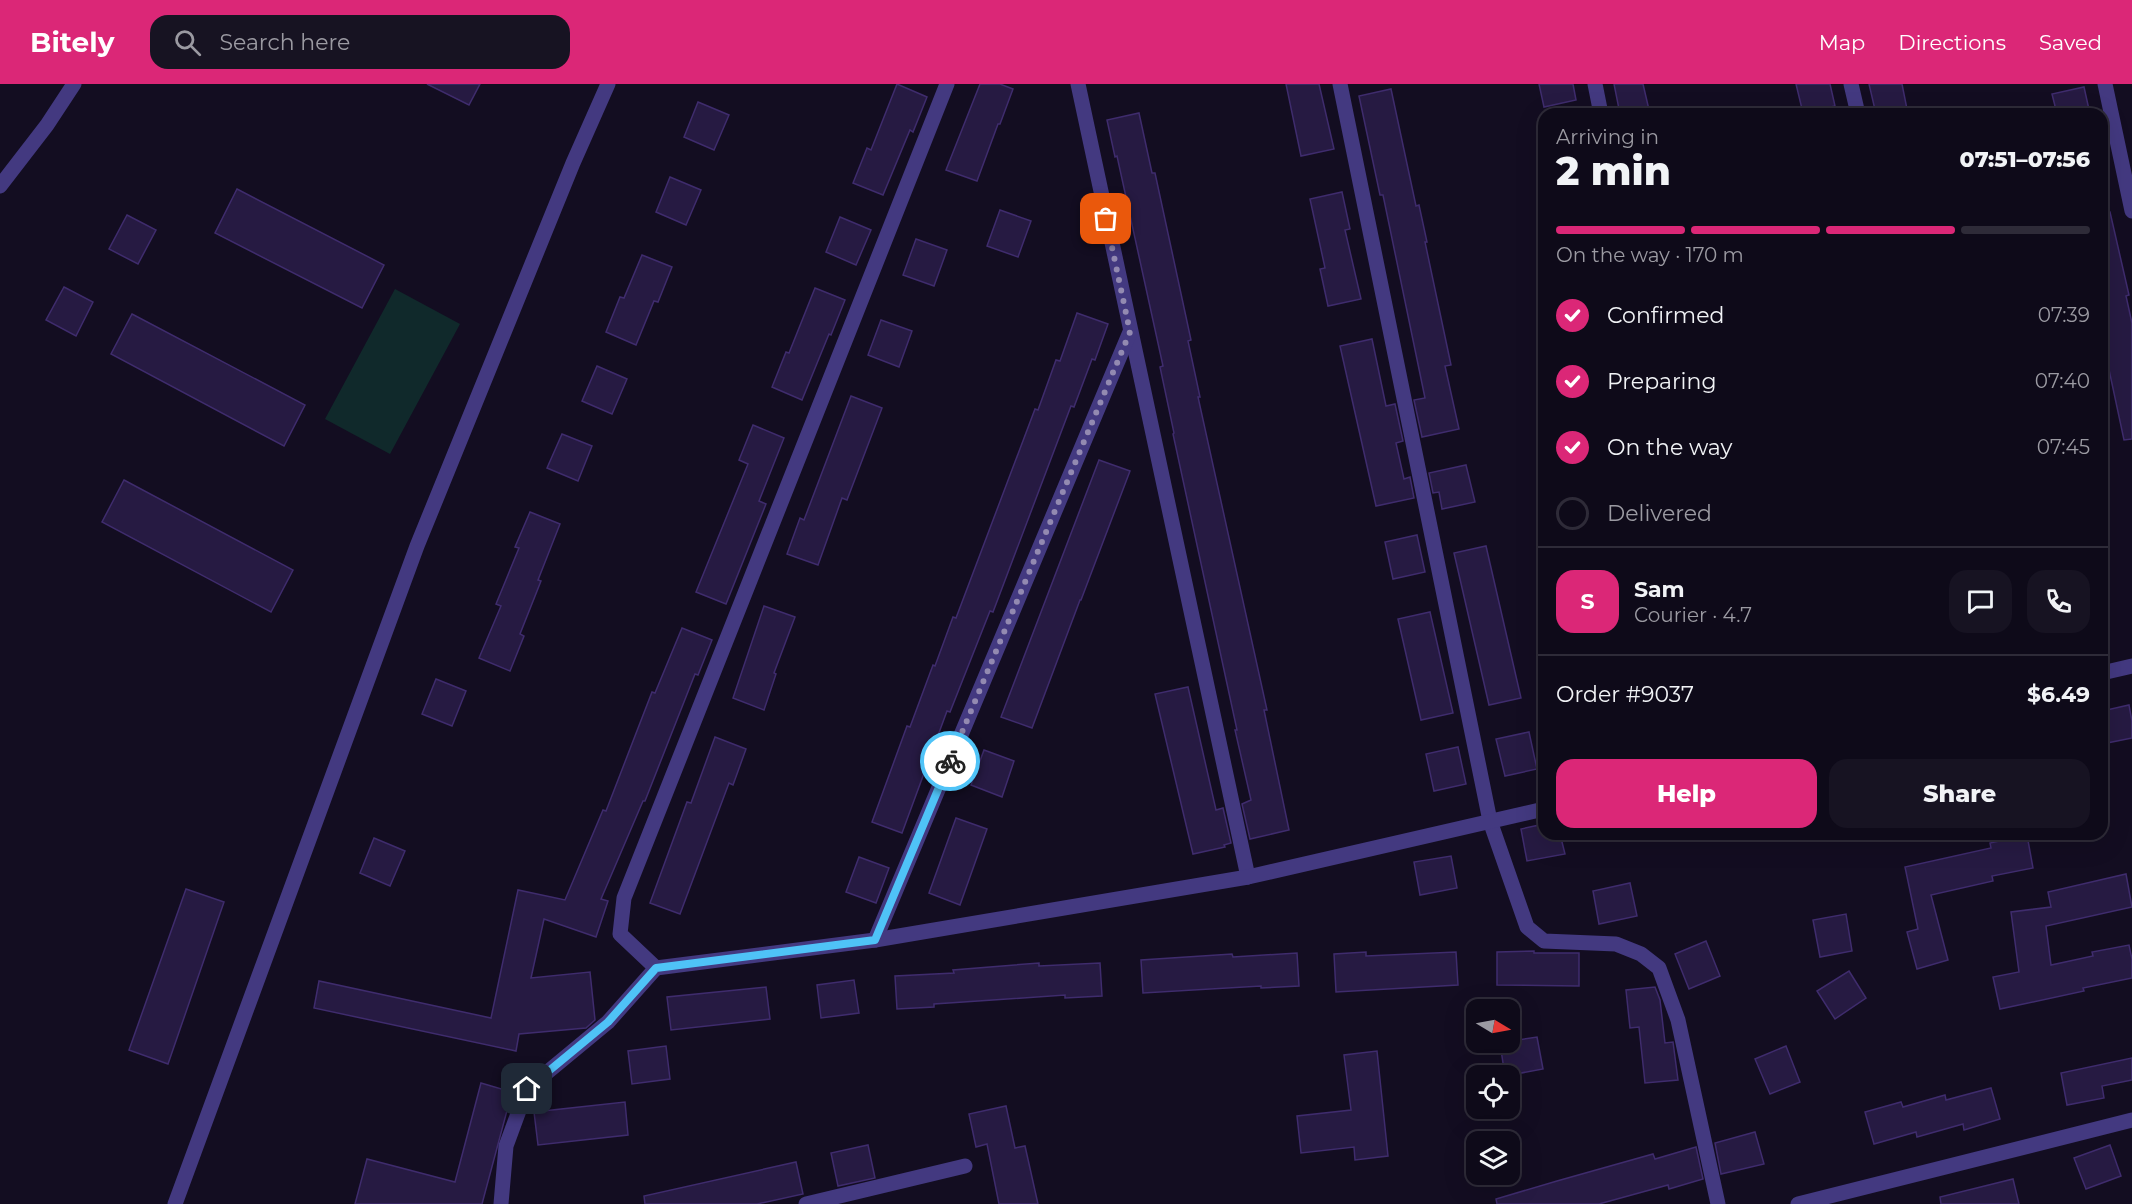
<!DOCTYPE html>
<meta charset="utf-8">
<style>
:root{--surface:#0e0a19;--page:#171322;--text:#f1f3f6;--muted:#9b9aa2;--line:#2e2b38;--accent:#db2777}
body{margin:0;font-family:Montserrat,sans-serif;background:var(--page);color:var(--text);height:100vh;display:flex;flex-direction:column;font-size:22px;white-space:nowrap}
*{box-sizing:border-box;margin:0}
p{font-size:20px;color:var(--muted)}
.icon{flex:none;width:33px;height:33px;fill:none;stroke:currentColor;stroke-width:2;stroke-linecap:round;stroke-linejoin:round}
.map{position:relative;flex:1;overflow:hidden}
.side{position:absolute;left:1538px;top:24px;width:570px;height:732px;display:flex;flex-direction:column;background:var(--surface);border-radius:18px;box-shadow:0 6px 24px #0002,0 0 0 2px var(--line)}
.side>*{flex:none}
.needle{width:39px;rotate:100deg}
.controls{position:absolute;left:1466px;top:915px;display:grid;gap:12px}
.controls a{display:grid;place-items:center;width:54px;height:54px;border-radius:12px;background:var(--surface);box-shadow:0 6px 24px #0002,0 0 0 2px var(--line);font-size:30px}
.pin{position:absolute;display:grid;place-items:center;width:51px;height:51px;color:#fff;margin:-26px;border-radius:12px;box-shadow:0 3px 9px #0006}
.courier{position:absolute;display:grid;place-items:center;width:60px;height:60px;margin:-30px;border:4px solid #4fc3f7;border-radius:50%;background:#fff;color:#222;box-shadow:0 2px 8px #0007}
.summary em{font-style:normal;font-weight:800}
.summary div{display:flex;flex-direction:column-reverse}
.summary{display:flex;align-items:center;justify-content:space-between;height:102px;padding:0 18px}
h1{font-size:39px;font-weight:800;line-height:45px}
.bar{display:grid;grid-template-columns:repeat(4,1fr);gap:9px 6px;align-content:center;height:72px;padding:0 18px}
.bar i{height:8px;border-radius:4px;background:var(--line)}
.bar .selected{background:var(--accent)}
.bar p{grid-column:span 4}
.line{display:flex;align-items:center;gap:15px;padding:0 18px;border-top:2px solid var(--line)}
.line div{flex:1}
.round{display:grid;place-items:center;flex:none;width:63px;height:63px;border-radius:18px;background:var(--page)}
ol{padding:0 18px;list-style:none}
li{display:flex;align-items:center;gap:18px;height:66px}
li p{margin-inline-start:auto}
li .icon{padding:6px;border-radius:50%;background:var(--accent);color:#fff;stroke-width:4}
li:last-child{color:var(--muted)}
li i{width:33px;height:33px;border:3px solid var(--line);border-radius:50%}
.cta{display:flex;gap:12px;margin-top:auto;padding:12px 18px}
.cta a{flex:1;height:69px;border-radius:18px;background:var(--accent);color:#fff;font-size:24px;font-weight:800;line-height:69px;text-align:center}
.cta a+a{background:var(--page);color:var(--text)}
header{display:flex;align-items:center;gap:36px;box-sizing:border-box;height:84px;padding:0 30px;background:var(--accent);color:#fff}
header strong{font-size:28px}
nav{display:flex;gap:33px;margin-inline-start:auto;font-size:21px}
.search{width:420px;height:54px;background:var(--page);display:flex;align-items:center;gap:15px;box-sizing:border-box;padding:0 21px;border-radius:18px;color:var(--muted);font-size:22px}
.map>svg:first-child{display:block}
.garden{fill:#10292b}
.building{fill:#261a42;stroke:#3f2c6d;stroke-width:1.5}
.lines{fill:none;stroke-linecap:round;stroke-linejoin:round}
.minor{stroke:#433980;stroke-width:15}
.done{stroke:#938ab1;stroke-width:6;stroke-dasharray:0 10.8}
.route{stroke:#4fc3f7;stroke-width:8}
</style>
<header>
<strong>Bitely</strong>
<div class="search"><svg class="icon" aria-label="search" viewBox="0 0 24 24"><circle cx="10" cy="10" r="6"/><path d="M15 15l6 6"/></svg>Search here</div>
<nav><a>Map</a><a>Directions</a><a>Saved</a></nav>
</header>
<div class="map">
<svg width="2132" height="1120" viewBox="0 0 2132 1120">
<rect width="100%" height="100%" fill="#130d21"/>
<path class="garden" d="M395,205l65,35 -70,130 -65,-35z"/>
<g class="building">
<path d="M427,0h53l-11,21z"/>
<path d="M897,0l30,13 -14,35 -3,-2 -27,65 -30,-12 14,-35 4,2z"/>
<path d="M980,0h20l13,5 -13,35h-2l-21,57 -31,-11z"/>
<path d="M1286,0h33l15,65 -33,7z"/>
<path d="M1539,0h34l3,16 -32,7z"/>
<path d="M1614,0h29l7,30h-30z"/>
<path d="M1796,0h34l5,22 -32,7z"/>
<path d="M1869,0h33l6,30h-32z"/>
<path d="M2084,3l6,27h-33l-5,-20z"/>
<path d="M1391,5l25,117 3,-1 8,37h-2l26,123 -6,1 14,63 -37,8 -8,-37 11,-2 -42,-203h-3l-21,-99z"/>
<path d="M698,18l31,13 -15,35 -30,-13z"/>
<path d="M1139,29l13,60h3l36,167 -3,1 12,56h-2l69,313h-3l25,120 -39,9 -8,-35 9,-4 -16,-70h2l-64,-296 1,-1 -14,-66 3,-1 -46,-210 -2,1 -8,-37z"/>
<path d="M670,93l31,13 -15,35 -30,-13z"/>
<path d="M237,105l147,76 -22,43 -147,-75z"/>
<path d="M1342,108l8,37 -5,1 16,69 -33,7 -8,-37 5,-1 -15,-69z"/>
<path d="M1000,126l31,11 -13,36 -31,-11z"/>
<path d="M2102,128h8l19,83 -3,1 6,27v116l-8,1 -22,-103z"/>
<path d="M127,131l29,15 -18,34 -29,-15z"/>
<path d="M840,133l31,13 -15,35 -30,-13z"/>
<path d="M916,155l31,11 -13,36 -31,-11z"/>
<path d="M642,171l30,12 -14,35 -4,-1 -18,44 -30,-13 14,-35 4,1z"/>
<path d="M64,203l29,15 -17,34 -30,-16z"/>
<path d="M815,204l30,12 -14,35 -2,-1 -27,66 -30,-13 14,-35 3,1z"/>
<path d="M1077,229l31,11 -13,36 -3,-1 -18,48 -3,-1 -78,206 -3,-1 -40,101 -3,-1 -45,122 -30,-11 35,-96 3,1 23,-62 2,1 18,-49 3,1 79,-209 3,1 18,-50 4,1z"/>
<path d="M132,230l173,91 -21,41 -173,-92z"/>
<path d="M881,236l31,11 -13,36 -31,-12z"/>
<path d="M1372,255l14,67 9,-2 8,37 -7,2 8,36 6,-2 4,21 -38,8 -36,-160z"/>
<path d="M597,282l30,13 -15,35 -30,-13z"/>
<path d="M851,312l31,12 -35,92 -5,-2 -24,67 -31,-11 13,-36 4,2z"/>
<path d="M753,341l31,13 -25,63 7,3 -40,100 -30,-12 52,-128 -9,-4z"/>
<path d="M562,350l30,12 -14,35 -31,-13z"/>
<path d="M1099,376l31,11 -49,129h-1l-48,128 -31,-11z"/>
<path d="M1466,381l9,37 -33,7 -3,-17 -6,1 -4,-20z"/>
<path d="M124,396l169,90 -22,42 -169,-90z"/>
<path d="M530,428l30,12 -22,56 3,1 -21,53 4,2 -14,35 -31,-13 22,-52 -5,-2 23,-56 -4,-1z"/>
<path d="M1417,451l8,37 -32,7 -8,-37z"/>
<path d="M1486,462l35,152 -32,7 -35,-152z"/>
<path d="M764,522l31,11 -21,56 2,1 -12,36 -31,-12z"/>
<path d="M1430,528l23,101 -32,7 -23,-101z"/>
<path d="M682,544l30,12 -14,35 -3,-1 -50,127h-2l-42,98 7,2 -12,36 -52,-18 -13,59 59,-6 5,48 -9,8 -67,6 -3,17 -202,-43 5,-27 172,37 27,-128 47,10 38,-90 3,1 46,-119 3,1z"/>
<path d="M436,595l30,12 -14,35 -30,-12z"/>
<path d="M1188,603l28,123 7,-2 8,35 -7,2 1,2 -32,7 -38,-160z"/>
<path d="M2129,621l3,16v17l-30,6v-33z"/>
<path d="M1529,648l8,37 -32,7 -9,-37z"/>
<path d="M715,653l31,12 -13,36 -4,-2 -49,131 -30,-11 37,-101 4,1z"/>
<path d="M1458,663l8,37 -32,7 -8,-37z"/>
<path d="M984,666l30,11 -12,36 -31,-12z"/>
<path d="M956,734l31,11 -27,76 -31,-12z"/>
<path d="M1544,740v10h16l5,20 -38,7 -6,-32z"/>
<path d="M2027,751l6,33 -41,8 1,5 -62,14 17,65 -31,9 -10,-37 11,-3 -13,-62 86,-19 -1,-5z"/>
<path d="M374,754l31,13 -15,35 -30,-13z"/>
<path d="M1451,772l6,32 -37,7 -6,-33z"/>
<path d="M859,773l30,11 -13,35 -30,-11z"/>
<path d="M2126,790l6,33 -86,19 5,39 42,-9 -1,-4 37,-7 3,14v19l-49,10 1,3 -84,18 -7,-32 26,-5 -8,-60 40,-5 -3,-15z"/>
<path d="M1630,799l7,33 -38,8 -6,-33z"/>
<path d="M186,805l38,13 -56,162 -39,-14z"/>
<path d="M1846,830l6,37 -32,6 -7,-37z"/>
<path d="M1706,857l14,35 -31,13 -14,-35z"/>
<path d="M1534,867v2h45v33l-82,-1v-33z"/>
<path d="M1366,868v4l90,-4 2,33 -122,7 -2,-38z"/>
<path d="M1297,869l2,33 -38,2v-2l-118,7 -2,-33 91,-6 1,3z"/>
<path d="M1039,879v3l61,-3 2,33 -37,2v-3l-72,5 -59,4v3l-37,2 -2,-33 59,-3 -1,-3z"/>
<path d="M1849,887l17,27 -31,21 -18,-28z"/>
<path d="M854,896l5,33 -38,5 -4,-33z"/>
<path d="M766,903l4,32 -99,11 -4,-33z"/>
<path d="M1655,903l5,13 5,43 8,-1 5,38 -33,3 -6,-56 -9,1 -4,-38z"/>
<path d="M1537,953l6,32 -38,7 -5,-33z"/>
<path d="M666,962l4,33 -38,5 -4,-33z"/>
<path d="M1786,962l14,36 -30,12 -15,-35z"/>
<path d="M1377,967l11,105 -33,4 -1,-13 -53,6 -4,-37 54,-6 -7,-55z"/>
<path d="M2132,974v22l-30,6 2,12 -37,7 -6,-32z"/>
<path d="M481,999l31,9 -30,112h-127l12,-45 88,23z"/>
<path d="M1991,1004l9,31 -36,11 -1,-6 -46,13 -1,-5 -42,12 -9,-32 36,-10 2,5 42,-12 1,5z"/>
<path d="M625,1018l3,33 -90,10 -4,-33z"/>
<path d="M1006,1022l9,42 10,-2 13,58h-39l-12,-60 -11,3 -7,-33z"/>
<path d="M1755,1048l9,32 -43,10 -6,-31z"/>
<path d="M868,1061l7,33 -37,8 -7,-33z"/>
<path d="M2110,1061l11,31 -35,13 -12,-31z"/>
<path d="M1696,1063l7,32 -34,10 -1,-4 -69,19h-102l-1,-5 61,-18 96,-27 2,5z"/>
<path d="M796,1078l7,32 -46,10h-112l-1,-8z"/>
<path d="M2013,1095l6,25h-78l-1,-7z"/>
</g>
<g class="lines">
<g class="minor">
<path d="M1078,0l170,793"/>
<path d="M1340,0l150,737 37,106 17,14 72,3 25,10 18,14 19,52 40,184"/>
<path d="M1595,0l6,30"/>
<path d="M1851,0l7,30"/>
<path d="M2105,0l27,127"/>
<path d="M0,102l47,-61 27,-41"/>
<path d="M2102,589l30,-7"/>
<path d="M875,856l255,-608"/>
<path d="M656,884l219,-28 373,-63 296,-68"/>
<path d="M175,1120l242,-658 156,-383 35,-79"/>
<path d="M501,1120l5,-58 21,-57 81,-67 48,-54 -36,-34 4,-36 323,-814"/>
<path d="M806,1120l159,-38"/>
<path d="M1798,1120l334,-84"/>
</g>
</g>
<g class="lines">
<path class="done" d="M950,677l180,-429 -24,-113"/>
<path class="route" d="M527,1005l81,-67 48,-54 219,-28 75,-179"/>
</g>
</svg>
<div class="controls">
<a><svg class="needle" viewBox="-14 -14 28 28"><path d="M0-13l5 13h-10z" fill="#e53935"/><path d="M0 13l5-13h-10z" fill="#9b9aa2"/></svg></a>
<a><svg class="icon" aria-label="locate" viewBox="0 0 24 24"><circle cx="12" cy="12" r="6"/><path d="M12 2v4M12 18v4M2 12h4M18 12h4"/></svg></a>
<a><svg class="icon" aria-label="layers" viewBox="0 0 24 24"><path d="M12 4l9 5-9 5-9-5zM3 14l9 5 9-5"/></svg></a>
</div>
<div class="pin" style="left:1106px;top:135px;background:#ea580c"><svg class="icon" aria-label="bag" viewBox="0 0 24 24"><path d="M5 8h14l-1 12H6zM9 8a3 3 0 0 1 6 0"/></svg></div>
<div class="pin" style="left:527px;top:1005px;background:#1f2937"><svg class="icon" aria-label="home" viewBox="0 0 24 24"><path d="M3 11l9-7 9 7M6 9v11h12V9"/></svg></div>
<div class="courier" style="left:950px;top:677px"><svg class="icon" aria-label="bike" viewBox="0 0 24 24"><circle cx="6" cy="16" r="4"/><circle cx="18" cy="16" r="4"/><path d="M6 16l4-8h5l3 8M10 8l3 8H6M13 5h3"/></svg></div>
<section class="side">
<div class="summary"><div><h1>2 min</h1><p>Arriving in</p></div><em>07:51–07:56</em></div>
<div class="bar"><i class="selected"></i><i class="selected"></i><i class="selected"></i><i></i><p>On the way · 170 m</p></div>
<ol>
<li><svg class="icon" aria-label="check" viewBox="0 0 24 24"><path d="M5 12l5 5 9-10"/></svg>Confirmed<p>07:39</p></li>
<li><svg class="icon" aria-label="check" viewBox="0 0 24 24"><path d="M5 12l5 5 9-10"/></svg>Preparing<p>07:40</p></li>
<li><svg class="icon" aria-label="check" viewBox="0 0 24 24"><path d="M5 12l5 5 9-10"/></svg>On the way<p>07:45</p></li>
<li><i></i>Delivered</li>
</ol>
<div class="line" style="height:108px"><b class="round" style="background:var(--accent);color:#fff">S</b><div><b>Sam</b><p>Courier · 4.7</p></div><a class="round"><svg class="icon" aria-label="chat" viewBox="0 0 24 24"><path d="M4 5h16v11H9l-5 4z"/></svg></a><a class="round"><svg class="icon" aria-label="phone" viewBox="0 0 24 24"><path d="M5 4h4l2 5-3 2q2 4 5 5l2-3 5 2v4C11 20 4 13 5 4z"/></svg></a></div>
<div class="line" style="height:78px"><div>Order #9037</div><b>$6.49</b></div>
<div class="cta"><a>Help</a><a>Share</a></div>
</section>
</div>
